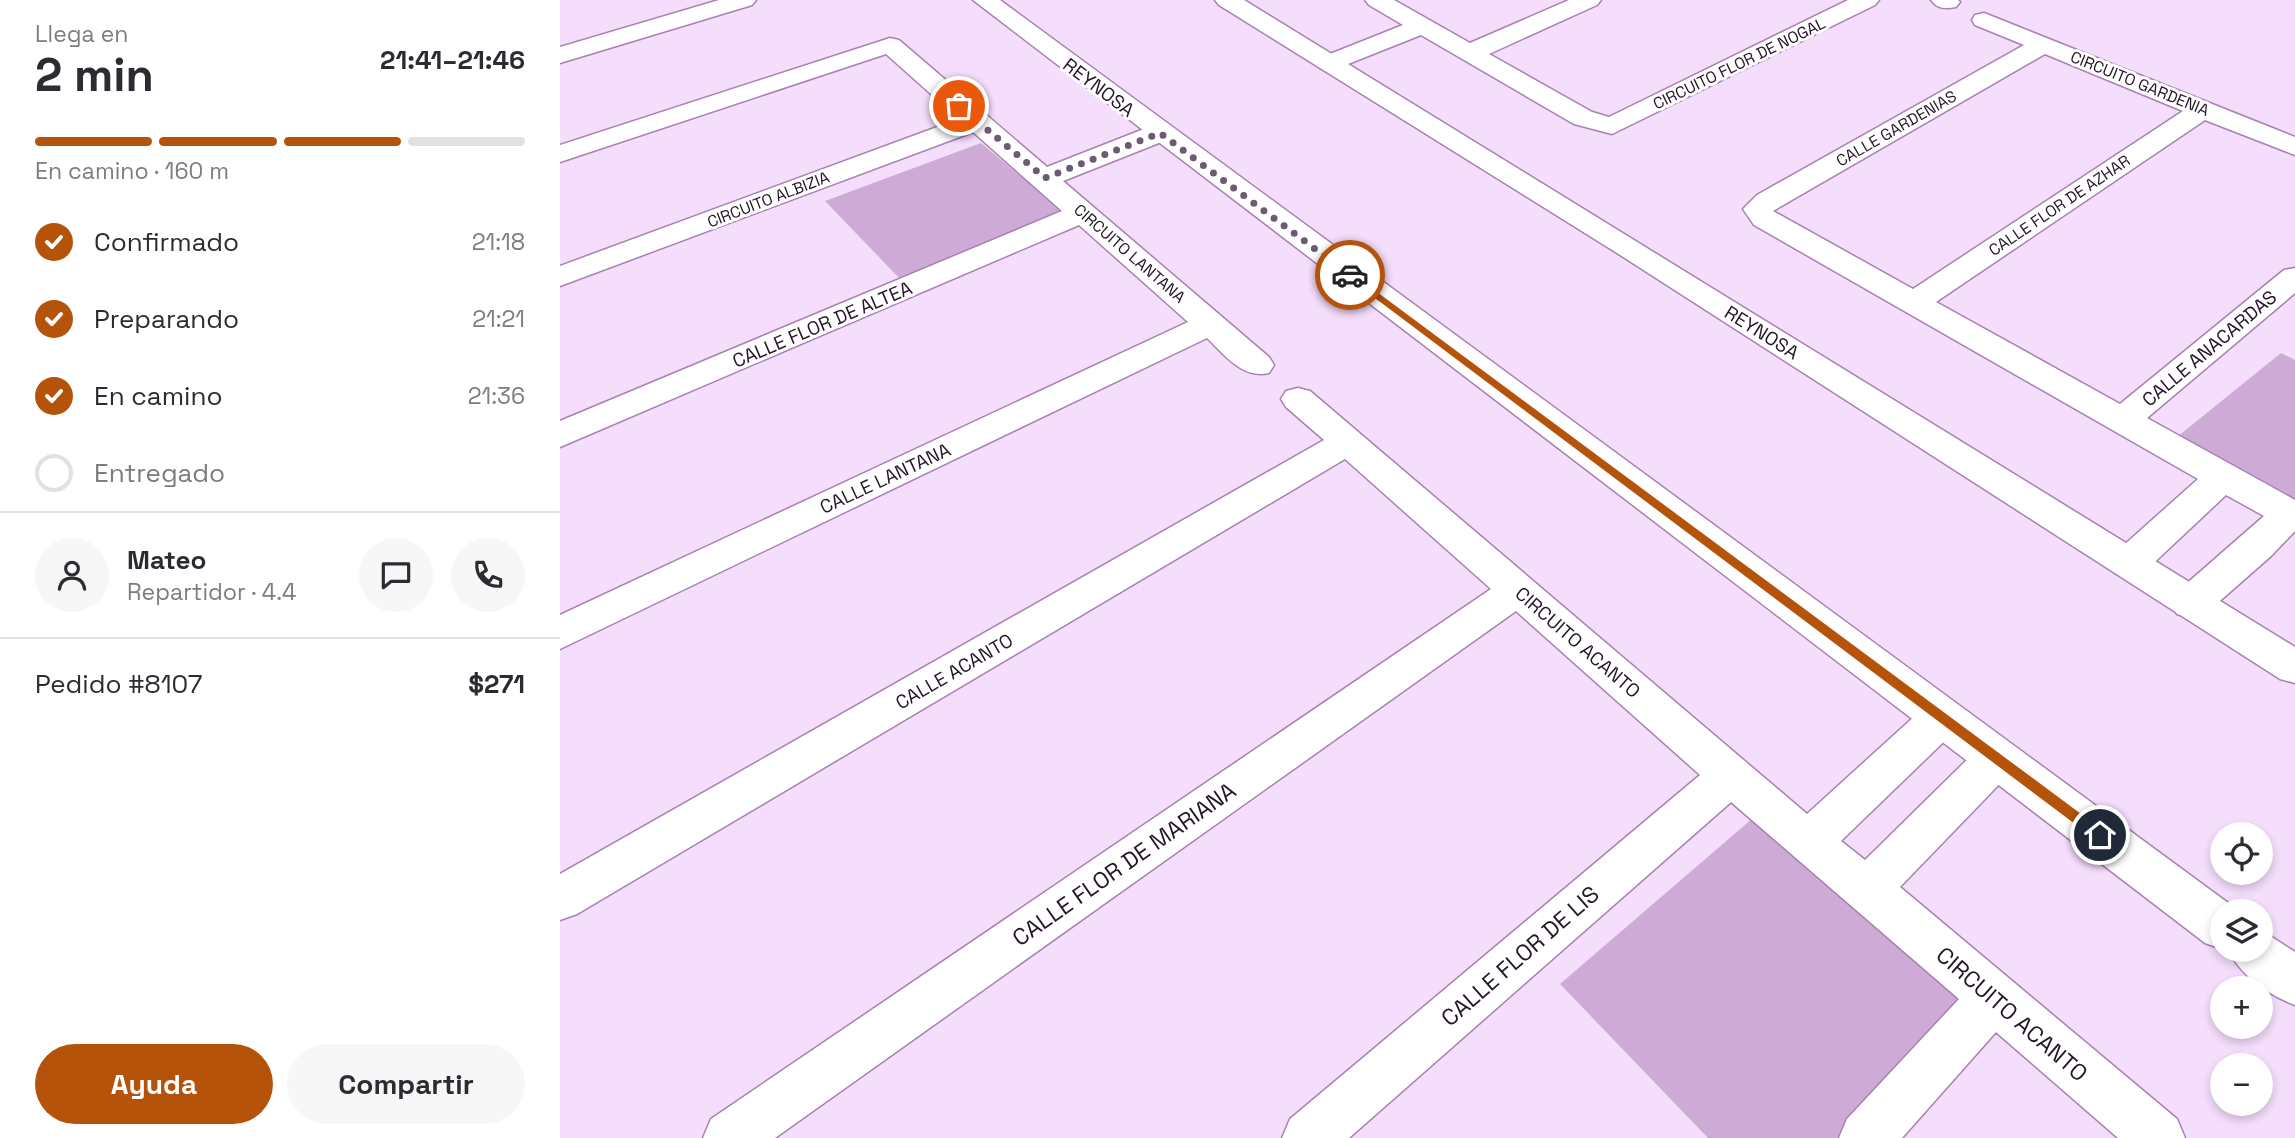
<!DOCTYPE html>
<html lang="es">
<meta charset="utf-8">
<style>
:root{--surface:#fff;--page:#f7f7f7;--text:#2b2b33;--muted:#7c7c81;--line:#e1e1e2;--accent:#b45309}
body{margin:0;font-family:"Space Grotesk",sans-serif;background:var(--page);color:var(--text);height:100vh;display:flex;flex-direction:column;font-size:26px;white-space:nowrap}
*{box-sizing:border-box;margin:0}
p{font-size:23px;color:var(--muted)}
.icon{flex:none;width:38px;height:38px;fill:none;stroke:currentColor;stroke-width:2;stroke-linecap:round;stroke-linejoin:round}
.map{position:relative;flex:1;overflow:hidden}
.drawer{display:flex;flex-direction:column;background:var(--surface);width:560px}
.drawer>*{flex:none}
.controls{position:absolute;left:1650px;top:822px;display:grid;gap:14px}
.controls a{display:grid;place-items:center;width:63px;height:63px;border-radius:50%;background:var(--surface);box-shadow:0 4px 10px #0003;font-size:35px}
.pin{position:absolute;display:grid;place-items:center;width:60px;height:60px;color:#fff;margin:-30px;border:4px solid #fff;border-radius:50%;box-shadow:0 2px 7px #0007}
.courier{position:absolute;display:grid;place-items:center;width:70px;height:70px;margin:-35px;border:5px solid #b45309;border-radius:50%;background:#fff;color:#222;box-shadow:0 2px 9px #0007}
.summary em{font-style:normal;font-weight:800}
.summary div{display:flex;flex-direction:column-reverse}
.summary{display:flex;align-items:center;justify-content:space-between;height:119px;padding:0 35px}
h1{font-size:46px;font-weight:800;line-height:52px}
.bar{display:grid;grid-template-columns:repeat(4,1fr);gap:10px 7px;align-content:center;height:84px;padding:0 35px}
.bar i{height:9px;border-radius:5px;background:var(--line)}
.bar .selected{background:var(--accent)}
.bar p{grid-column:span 4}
.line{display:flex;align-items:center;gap:18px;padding:0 35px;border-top:2px solid var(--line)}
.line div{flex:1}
.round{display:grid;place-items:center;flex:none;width:74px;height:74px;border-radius:37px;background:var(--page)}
ol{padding:0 35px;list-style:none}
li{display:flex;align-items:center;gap:21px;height:77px}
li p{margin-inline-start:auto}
li .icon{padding:7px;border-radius:50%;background:var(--accent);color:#fff;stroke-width:4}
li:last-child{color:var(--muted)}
li i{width:38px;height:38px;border:4px solid var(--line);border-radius:50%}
.button{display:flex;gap:14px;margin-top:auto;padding:14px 35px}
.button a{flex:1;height:80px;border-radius:42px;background:var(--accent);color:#fff;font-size:28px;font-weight:800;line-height:80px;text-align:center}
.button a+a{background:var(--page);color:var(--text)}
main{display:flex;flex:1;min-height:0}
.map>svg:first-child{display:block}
.green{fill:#cdabd6}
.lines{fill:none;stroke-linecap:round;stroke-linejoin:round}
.street-casing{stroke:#a782b0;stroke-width:3}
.secondary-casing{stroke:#a782b0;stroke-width:3}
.street{fill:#fff;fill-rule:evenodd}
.secondary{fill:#fff;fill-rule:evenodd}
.route{fill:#b45309}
.done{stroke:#6c5b72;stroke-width:7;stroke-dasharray:0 12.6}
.labels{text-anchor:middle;stroke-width:6;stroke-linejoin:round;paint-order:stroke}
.far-street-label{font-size:16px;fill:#231527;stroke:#fff}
.street-label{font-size:19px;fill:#231527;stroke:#fff}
.near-street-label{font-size:23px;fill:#231527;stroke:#fff}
</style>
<main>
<section class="drawer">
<div class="summary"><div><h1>2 min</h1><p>Llega en</p></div><em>21:41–21:46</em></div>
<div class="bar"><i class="selected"></i><i class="selected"></i><i class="selected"></i><i></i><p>En camino · 160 m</p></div>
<ol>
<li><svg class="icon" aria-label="check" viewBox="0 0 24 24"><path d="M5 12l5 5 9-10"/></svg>Confirmado<p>21:18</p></li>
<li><svg class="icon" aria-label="check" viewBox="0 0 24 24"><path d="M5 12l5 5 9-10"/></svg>Preparando<p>21:21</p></li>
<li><svg class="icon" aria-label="check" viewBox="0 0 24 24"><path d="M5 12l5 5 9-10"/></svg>En camino<p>21:36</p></li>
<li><i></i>Entregado</li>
</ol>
<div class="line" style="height:126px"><a class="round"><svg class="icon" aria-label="person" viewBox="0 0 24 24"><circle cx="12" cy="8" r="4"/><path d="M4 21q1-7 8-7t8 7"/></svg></a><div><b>Mateo</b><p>Repartidor · 4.4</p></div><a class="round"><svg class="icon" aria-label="chat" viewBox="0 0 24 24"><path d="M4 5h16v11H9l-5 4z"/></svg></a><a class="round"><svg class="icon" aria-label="phone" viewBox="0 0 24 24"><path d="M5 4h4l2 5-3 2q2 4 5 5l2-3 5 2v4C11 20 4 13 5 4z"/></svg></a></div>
<div class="line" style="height:91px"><div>Pedido #8107</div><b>$271</b></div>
<div class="button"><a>Ayuda</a><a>Compartir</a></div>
</section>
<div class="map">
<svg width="1735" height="1138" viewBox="0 0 1735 1138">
<rect width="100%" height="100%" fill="#f5ddfc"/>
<g class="green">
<path d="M421,143l86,72 -163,68 -79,-82z"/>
<path d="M1721,353l14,7v144l-118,-67z"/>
<path d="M1193,818l225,191 -119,129h-151l-148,-154z"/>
</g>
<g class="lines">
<defs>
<g id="street">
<path d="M805,0h29l76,43 99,-43h32l-4,5 -108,49 103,58 17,5 239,-117h31l-4,5 -263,129 -38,-10 -153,-89 -83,33 -9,3 -9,-3 -4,-5 4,-5 83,-33 -34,-20z"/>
<path d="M1371,0h27l2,2 -4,5c-10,2 -19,2 -25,-7z"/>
<path d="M1424,13l311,124v18l-90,-35 -269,182 184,102 164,-134 11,-2v25l-148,125 148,82v31l-24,25 -66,58 -14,4 -14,-4 -6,-11 6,-11 87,-76 -38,-21 -83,78 -14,4 -14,-4 -5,-10 5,-10 83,-74 -444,-254 -11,-16 14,-14 267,-150 -49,-20 -3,-5 3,-5zM1485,54l138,57 -270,178 -140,-78z"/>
<path d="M330,38l9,2 148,127 102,-40 10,-2 10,2 4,6 -4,6 -106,42 206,176 5,8 -5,8c-27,6 -44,-18 -62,-35l-647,311v-34l628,-293 -109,-97 -519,222v-26l502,-210 -89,-79 -413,154v-20l399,-147 -73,-65 -326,108v-17z"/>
<path d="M738,388l12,3 497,423 120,-109 15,-5 15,5 6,12 -6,12 -116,112 24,19 117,-115 15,-5 15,5 7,13 -7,13 -112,116 277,232 8,19h-67l-122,-106 -94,106h-63l8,-19 112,-120 -228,-197 -382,336h-67l8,-19 410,-344 -184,-164 -741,527h-72l8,-19 780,-530 -146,-130 -768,455 -17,6v-46l764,-434 -38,-33 -5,-8 5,-8z"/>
</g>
<g id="secondary">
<path d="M159,0h37l-4,5 -192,58v-16z"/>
<path d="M413,0h27l1239,911 -17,1v37l-17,-6z"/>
<path d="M655,0h29l1051,647v36l-15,-4 -663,-426 -398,-248z"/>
<path d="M1701,930l34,22v53c-26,-10 -55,-29 -66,-55h32z"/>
</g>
</defs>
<use href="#street" class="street-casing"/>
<use href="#secondary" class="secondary-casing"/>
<use href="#street" class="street"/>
<use href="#secondary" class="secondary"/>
</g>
<path class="route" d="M790,272l754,559v8h-9l-748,-562 -2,-2z"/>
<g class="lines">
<path class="done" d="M399,106l86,72 115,-45 190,142"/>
</g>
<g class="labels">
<g class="far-street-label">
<text transform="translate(1179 63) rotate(-26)" y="6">CIRCUITO FLOR DE NOGAL</text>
<text transform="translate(1580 83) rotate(22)" y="6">CIRCUITO GARDENIA</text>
<text transform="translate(1336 128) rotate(-30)" y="6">CALLE GARDENIAS</text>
<text transform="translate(208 199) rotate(-21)" y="6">CIRCUITO ALBIZIA</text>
<text transform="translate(1499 205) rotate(-34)" y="6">CALLE FLOR DE AZHAR</text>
<text transform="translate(570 253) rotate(41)" y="6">CIRCUITO LANTANA</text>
</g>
<g class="street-label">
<text transform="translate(539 87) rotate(37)" y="7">REYNOSA</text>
<text transform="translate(262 324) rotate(-23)" y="7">CALLE FLOR DE ALTEA</text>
<text transform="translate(1202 332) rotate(32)" y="7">REYNOSA</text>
<text transform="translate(1649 348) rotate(-40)" y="7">CALLE ANACARDAS</text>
<text transform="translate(325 478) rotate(-25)" y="7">CALLE LANTANA</text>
<text transform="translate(1018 642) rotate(41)" y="7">CIRCUITO ACANTO</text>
<text transform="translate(394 671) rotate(-30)" y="7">CALLE ACANTO</text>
</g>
<g class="near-street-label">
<text transform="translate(564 864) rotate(-35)" y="8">CALLE FLOR DE MARIANA</text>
<text transform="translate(960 956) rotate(-41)" y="8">CALLE FLOR DE LIS</text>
<text transform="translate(1452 1014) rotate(41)" y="8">CIRCUITO ACANTO</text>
</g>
</g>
</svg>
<div class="controls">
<a><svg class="icon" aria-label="locate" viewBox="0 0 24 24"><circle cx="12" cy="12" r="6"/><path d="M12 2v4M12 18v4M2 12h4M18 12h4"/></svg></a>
<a><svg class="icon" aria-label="layers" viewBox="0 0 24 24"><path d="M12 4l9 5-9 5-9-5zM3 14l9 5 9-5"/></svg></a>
<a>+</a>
<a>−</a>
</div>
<div class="pin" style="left:399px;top:106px;background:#ea580c"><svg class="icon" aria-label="bag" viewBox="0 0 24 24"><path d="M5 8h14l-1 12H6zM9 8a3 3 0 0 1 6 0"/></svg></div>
<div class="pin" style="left:1540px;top:835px;background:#1f2937"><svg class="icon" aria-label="home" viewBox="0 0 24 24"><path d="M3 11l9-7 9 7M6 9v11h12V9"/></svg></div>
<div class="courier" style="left:790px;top:275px"><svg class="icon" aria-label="car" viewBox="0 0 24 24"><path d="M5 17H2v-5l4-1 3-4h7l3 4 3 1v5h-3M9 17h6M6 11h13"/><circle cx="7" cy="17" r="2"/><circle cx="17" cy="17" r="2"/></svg></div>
</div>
</main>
